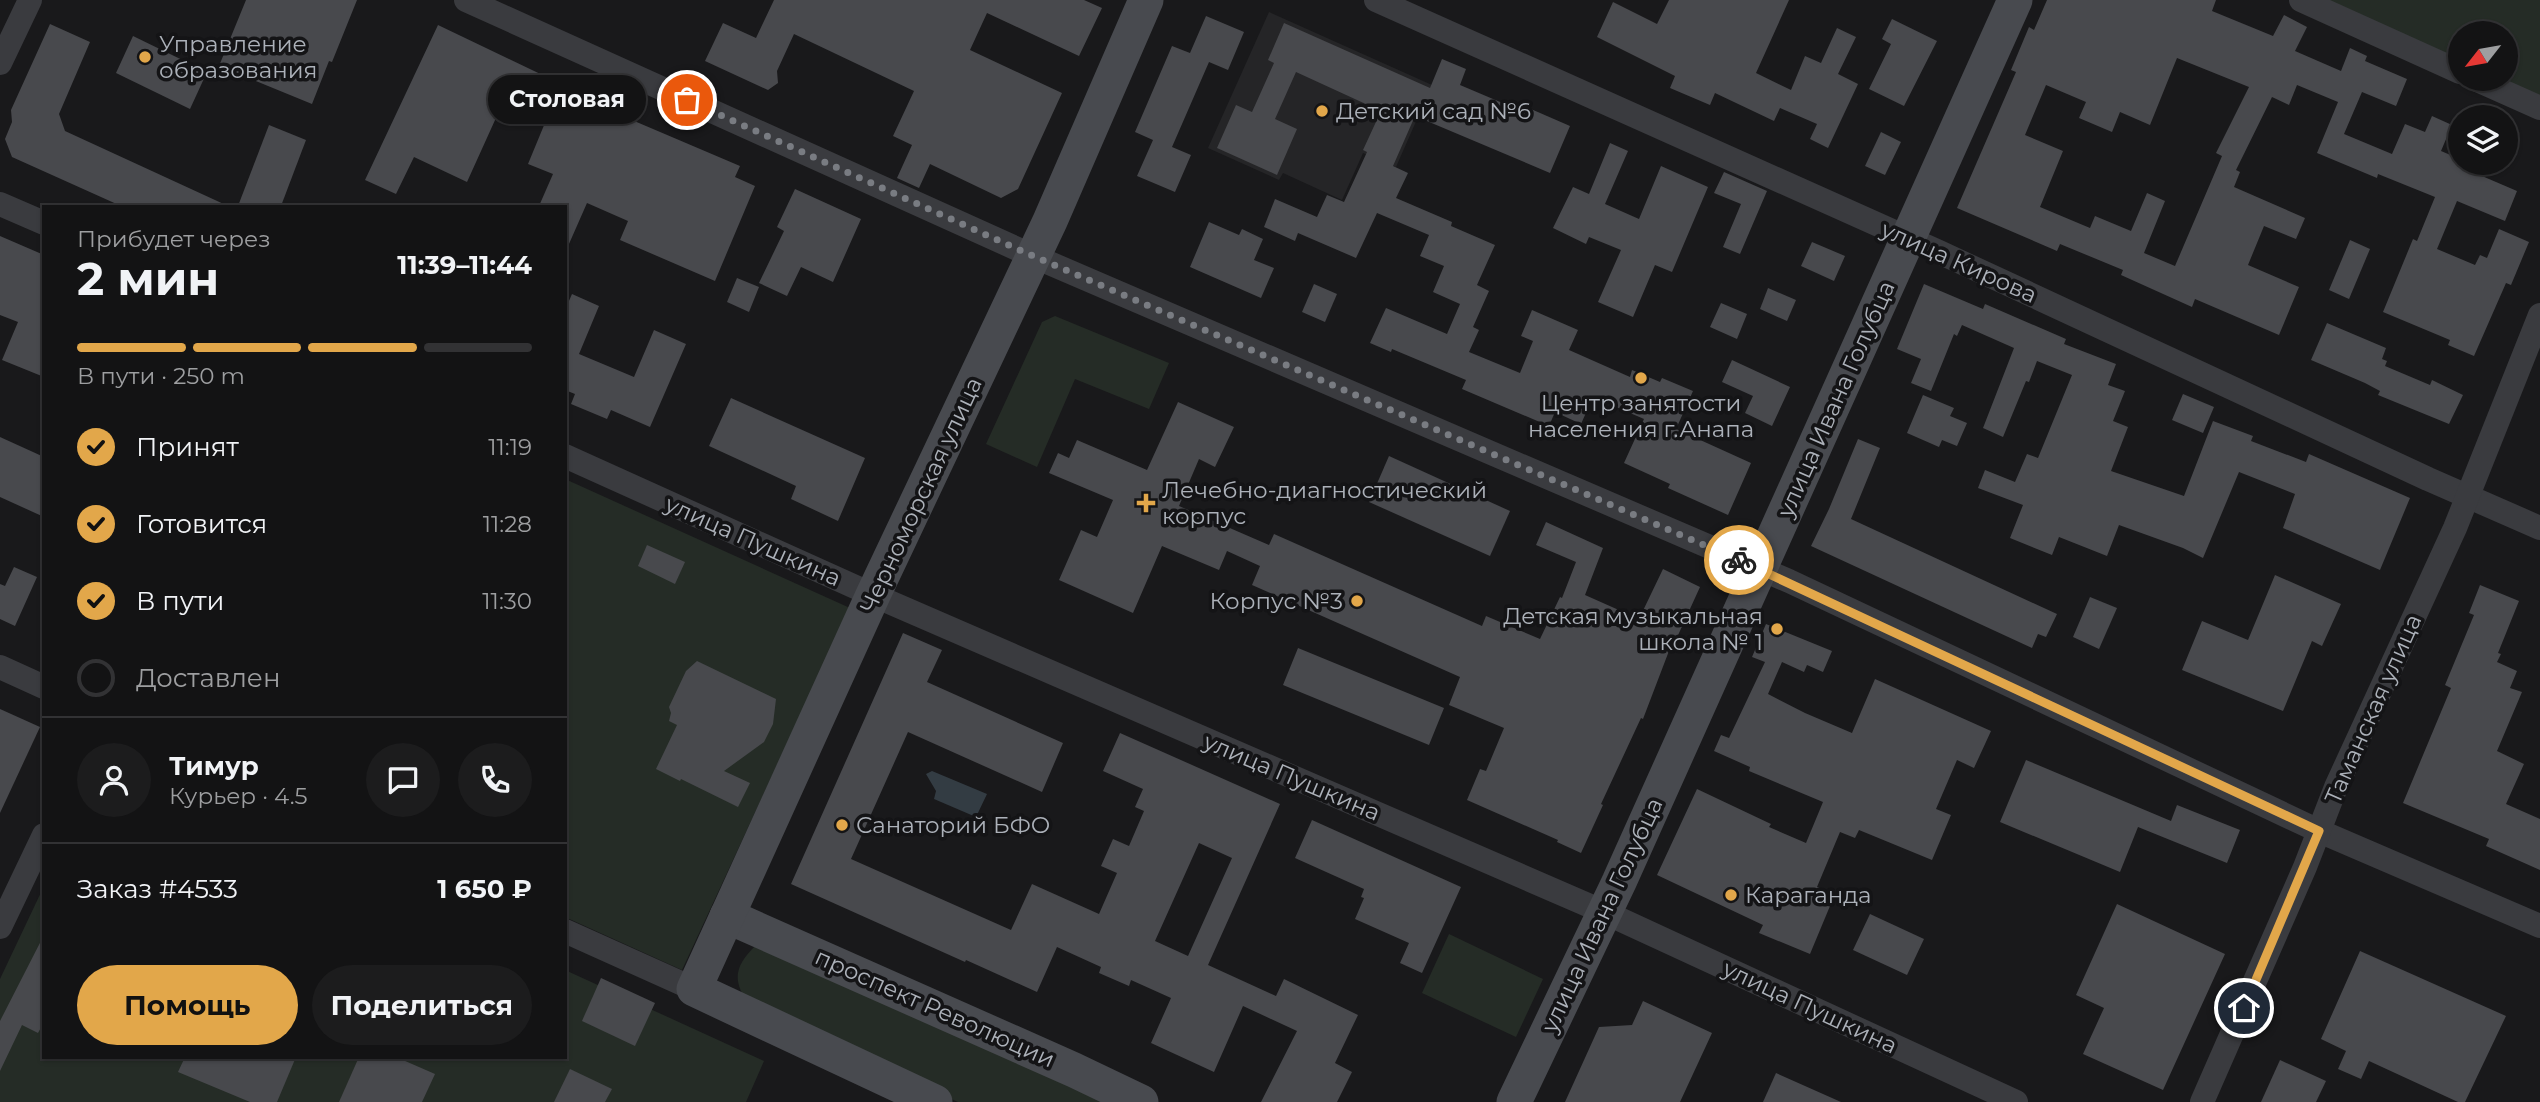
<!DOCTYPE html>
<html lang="ru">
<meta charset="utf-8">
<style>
:root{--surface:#131314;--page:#1c1c1d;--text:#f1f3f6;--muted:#9d9ea0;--line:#323234;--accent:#e2a74a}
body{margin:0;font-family:Montserrat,sans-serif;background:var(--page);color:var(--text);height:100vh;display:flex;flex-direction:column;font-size:26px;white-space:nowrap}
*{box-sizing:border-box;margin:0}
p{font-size:23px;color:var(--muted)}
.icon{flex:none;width:38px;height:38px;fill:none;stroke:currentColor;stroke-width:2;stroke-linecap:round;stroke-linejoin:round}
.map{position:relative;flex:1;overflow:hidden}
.sheet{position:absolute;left:42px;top:205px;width:525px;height:854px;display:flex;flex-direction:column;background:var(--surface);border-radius:0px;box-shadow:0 2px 5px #0004,0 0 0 2px var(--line)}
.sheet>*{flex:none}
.needle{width:46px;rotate:239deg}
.controls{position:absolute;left:2448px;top:21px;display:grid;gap:14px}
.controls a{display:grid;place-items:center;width:70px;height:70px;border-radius:50%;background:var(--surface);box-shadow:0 2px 5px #0004,0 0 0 2px var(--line);font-size:35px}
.pin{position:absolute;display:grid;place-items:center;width:60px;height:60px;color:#fff;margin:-30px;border:4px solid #fff;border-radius:50%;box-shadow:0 2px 7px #0007}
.courier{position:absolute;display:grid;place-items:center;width:70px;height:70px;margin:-35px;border:5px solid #e2a74a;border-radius:50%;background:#fff;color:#222;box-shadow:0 2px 9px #0007}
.bubble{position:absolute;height:49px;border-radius:24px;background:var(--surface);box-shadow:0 2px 5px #0004,0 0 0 2px var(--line);font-size:23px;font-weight:700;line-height:49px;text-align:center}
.summary em{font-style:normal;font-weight:700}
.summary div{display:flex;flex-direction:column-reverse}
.summary{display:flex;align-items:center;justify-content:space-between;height:119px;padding:0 35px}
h1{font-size:46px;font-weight:700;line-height:52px}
.bar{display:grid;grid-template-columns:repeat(4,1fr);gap:10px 7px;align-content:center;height:84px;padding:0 35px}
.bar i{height:9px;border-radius:5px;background:var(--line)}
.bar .on{background:var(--accent)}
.bar p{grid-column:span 4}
.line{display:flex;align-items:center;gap:18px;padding:0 35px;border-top:2px solid var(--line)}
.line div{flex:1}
.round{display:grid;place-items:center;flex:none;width:74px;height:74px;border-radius:37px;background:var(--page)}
ol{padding:0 35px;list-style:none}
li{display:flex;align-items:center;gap:21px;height:77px}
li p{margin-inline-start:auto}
li .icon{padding:7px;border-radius:50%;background:var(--accent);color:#111;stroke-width:4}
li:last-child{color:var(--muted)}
li i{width:38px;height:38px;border:4px solid var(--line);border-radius:50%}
.action{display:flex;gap:14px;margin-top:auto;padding:14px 35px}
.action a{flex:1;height:80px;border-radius:42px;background:var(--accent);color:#111;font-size:28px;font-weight:700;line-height:80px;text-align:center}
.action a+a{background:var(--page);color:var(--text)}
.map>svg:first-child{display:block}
.built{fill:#252527}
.green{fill:#252c26}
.water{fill:#333c43}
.building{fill:#48494d;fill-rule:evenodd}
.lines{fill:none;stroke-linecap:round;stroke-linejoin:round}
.street{stroke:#3a3b3f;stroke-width:24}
.secondary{stroke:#484a4f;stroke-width:35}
.done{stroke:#797c82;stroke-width:7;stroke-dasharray:0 12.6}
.route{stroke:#e2a74a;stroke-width:9}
.poi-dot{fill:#e2a74a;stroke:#141416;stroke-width:2.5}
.labels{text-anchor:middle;stroke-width:7;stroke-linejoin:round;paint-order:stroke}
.poi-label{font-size:23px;fill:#acb1b9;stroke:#141416;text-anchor:start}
.street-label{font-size:23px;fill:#acb1b9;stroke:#141416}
</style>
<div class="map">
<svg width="2540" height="1102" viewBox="0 0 2540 1102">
<rect width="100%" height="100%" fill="#19191b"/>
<path class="built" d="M1269,12l163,73 -36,82 -33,-14 -21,47 -59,-27 -4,7 -71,-32z"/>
<g class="green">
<path d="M2318,0h222v103l-52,-24h18v-46h-46v33z"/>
<path d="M1055,316l114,47 -20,46 -74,-30 -38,88 -51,-23 56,-122z"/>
<path d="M565,479l285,129 -168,362 -117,-53z"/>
<path d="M44,886v171h521v-87l199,91 -18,41h-746v-123z"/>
<path d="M1449,934l94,45 -27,58 -94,-44z"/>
<path d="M756,945l361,157h-159l-209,-97c-17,-25 -15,-38 7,-60z"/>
</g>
<path class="water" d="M932,771l55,23 -11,23 -42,-18 2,-8 -10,-17z"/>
<g class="building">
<path d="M246,0h111l-25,62 -3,-1 -17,43 -93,-38z"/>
<path d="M774,0h310l18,8 -23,48 -92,-43 -17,37 92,43 -44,96 -17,9 -71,-34 -11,24 -22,-10 15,-33 -19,-9 21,-45 -120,-57 -17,37 1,12 -10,7 -63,-29 18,-38 33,15z"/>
<path d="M1669,0h120l-33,73 35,17 14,-34 16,7 16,-35 19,9 -18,37 20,10 -30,64 -18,-9 7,-15 -37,-16 -6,13 -59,-28 -5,12 -40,-17 5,-12 -78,-39 16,-35 44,22z"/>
<path d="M2047,0h169l-4,11 61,25 11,-21 23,12 -12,24 46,20 9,-23 17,8 -2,5 42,18 -11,27 -34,-14 -18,42 48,20 13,-30 20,8 7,-16 20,9 -11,26 19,8v4h11l-3,7 49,21 -12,30 -48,-20 -20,48 38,16 5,-10 7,3 12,-29 30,13 -18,43 -5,-2 -32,73 -26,-11 2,-5 -67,-28 30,-73 4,2 18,-44 -57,-23 -1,4 -60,-25 21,-51 -41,-17 -8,20 -17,-8 -36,73 4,2 -6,15 71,31 -9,21 -32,-13 -16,39 51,22 -20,48 -84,-36 -3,8 -71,-32 2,-5 -63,-26 -3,7 -100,-43 59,-136 -5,-2 18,-43 5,3zM2177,58l72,29 -33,66 6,3 -47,110 -31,-13 21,-52 -18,-8 -16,38 -36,-15 -5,12 -50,-21 23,-56 -38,-16 21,-50 40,17 -7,16 33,14 8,-20 30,13z"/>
<path d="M1206,16l38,16 -16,38 -19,-8 -37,85 19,8 -16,37 -38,-16 16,-36 -18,-8 37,-86 18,7z"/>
<path d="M1892,19l45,22 -33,65 -35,-17 22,-45 -9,-5z"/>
<path d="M1284,23l146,65 12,-29 24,10 -6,16 59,25 3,-5 48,21 -20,47 -135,-57 -22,50 15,7 -12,25 56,24 -1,4 44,19 -18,40 12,6 -16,36 6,3 -10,22 51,21 13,-32 -12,-5 11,-26 46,20 -9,20 61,27 2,-7 28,12 2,-4 31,13 -17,38 75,34 -23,52 -60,-27 2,-4 -46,-21 20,-44 -51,-22 -12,27 -26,-12 -6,14 -87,-37 4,-9 -74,-31 -1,3 -21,-9 16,-35 61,26 13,-30 -27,-12 11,-26 -24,-10 9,-21 -52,-22 -21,45 -58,-25 -3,8 -31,-14 11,-28 42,18 10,-22 17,7 23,-50 -4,-2 18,-39 -85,-39 -21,47 22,10 -20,46 -60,-27 19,-43 16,7 22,-49 -6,-3z"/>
<path d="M50,24l40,18 -31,72 6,17 163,75h-107l-109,-49 -7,-18 7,-17 -1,-12z"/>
<path d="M438,25l117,56 -3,5 188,80 -5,11 20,9 -40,95 -95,-41 8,-19 -41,-18 -22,50v-47h-26l14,-32 -25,-10 19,-46 -42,-20 -38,84 -53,-25 -18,37 -31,-14z"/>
<path d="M133,36l74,36 -17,37 -74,-36z"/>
<path d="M269,125l37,15 -25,66h-43z"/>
<path d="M1881,132l20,10 -16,33 -20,-9z"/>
<path d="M1610,143l18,8 -23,53 34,15 22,-53 47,21 -36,85 -17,-7 -22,52 -35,-15 23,-52 -32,-13 -3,7 -33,-16 20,-41 16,7z"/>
<path d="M1724,172l43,19 -27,63 -17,-7 18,-43 -27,-11z"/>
<path d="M795,189l66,30 -28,63 -32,-15 -14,29 -28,-13 25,-52 -7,-4z"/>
<path d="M1209,222l30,13 3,-6 21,10 -9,21 20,8 -13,30 -71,-31z"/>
<path d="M0,236l44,19v122l-42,-17 16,-38 -18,-7z"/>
<path d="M2350,240l20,9 -21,50 -20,-9z"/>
<path d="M1812,242l33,14 -11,25 -33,-15z"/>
<path d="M737,278l22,9 -10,25 -22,-10z"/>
<path d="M1314,284l23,10 -12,28 -23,-10z"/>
<path d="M1924,284l59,25 2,-5 81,35 -2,5 52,20 -8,21 17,6 -12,30 15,6 -17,44 73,25 29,-75 40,15 -2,5 55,21 3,-8 101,44 -30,72 -97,-42 12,-34 -56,-22 -36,86 -20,-10 -64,-23 -12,31 -48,-19 -7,18 -42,-17 13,-33 -45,-17 7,-18 30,12 12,-28 11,4 34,-83 -35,-14 -8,21 -3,-1 -23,56 -20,-9 31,-80 -52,-23 -5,11 -3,-2 -23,57 -20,-8 10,-24 -24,-10z"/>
<path d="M1768,288l28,12 -9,21 -27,-12z"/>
<path d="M572,294l27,12 -20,48 55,23 20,-47 32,14 -36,83 -39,-17 -4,9 -36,-15 4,-10 -10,-4v-80z"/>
<path d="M1721,303l26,11 -10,25 -27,-12z"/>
<path d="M2327,323l59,25 -4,11 5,2 -2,5 45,19 2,-5 31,15 -14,29 -71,-29 2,-4 -15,-8 -54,-23z"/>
<path d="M1732,360l58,27 -18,39 -27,-13 8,-17 -31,-14z"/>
<path d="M2183,394l31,13 -11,26 -31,-13z"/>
<path d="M1923,395l31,13 -4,8 17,7 -10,23 -15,-6 -3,7 -32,-14z"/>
<path d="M731,398l134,60 -27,63 -47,-22 5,-13 -87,-40z"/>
<path d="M1178,402l56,25 -19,40 -16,-8 -20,47 90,39 5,-11 208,92 4,-10 54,23 20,-42 2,1 14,-36 -40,-17 10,-23 57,26 -18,47 54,24 24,-50 37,18 -26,57 -2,-1 -29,76 -2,-1 -40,86 2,1 -22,48 -24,-11 1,-2 -91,-40 13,-31 6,2 18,-43 -55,-23 11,-28 -208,-92 8,-19 -33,-15 -8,19 -57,-24 -29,67 -74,-33 22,-50 16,7 16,-37 -64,-27 9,-20 11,5 8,-18 70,30z"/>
<path d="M0,437l44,20v60l-44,-20z"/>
<path d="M1858,439l22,9 -29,71 206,95 -11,23 -8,-3 -6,14 -221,-102 18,-37z"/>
<path d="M1389,456l121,55 -20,45 -121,-54z"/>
<path d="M647,545l38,17 -10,22 -37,-18z"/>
<path d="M14,567l23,10 -22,49 -15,-7v-35l5,2z"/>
<path d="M2275,575l66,29 -19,42 -10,-5 -29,70 -101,-41 20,-49 46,19z"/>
<path d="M2480,585l39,16 -21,52 3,1 -4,8 20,9 -7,17 12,4 -25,59 27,13 -18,40 34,15v51l-54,-24 3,-7 -86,-36 48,-115 -6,-3 29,-70 -5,-2z"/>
<path d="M2090,597l27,11 -18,41 -26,-12z"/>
<path d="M1766,624l66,27 -9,21 -16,-7 -3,7 -22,-10 -14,32 37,19 47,20 23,-54 116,52 -17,37 -17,-8 -21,49 15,6 -19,45 -73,-30 -4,8 -15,-6 -23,55 18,7 -25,60 -51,-21 4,-8 -106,-50 40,-86 74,35 -2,3 37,16 17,-41 -74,-31 1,-4 -36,-16 7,-16 8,3 36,-76 -13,-5z"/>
<path d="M903,633l39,17 -15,32 136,61 -21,49 -134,-60 -57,127 160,71 21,-46 67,30 18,-41 -16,-7 12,-27 16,7 15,-35 -9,-4 8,-18 -40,-18 17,-38 160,71 -72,161 68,31 8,-17 74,36 -23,48 17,9 -15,30h-76l36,-71 -54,-25 -29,66 -63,-29 20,-45 -40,-18 -2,6 -30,-13 2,-6 -44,-20 -20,45 -71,-32 -1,2 -174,-78zM1199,843l33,15 -44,98 -33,-15z"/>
<path d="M1298,648l146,60 -15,37 -146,-60z"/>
<path d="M697,661l79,38 -3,25 -9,18 -40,29 26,12 -12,24 -57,-28 -1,2 -24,-12 21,-44 -8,-4 2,-8 -2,-6 17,-36z"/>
<path d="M0,709l40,18 -40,86z"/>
<path d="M2026,760l145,61 6,-16 63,25 -13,33 -89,-36 -18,45 -120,-50z"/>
<path d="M1312,820l149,67 -39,86 -22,-10 9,-20 -54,-24 9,-21 -3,-1 3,-8 -69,-31z"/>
<path d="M2117,904l108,50 -62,136 -80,-36 21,-46 -28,-13z"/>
<path d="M1870,914l54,25 -17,36 -54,-25z"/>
<path d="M44,935v87l-6,11 -16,-8 -22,46v-50z"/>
<path d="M2360,951l146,65 -41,86h-7l-89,-41 -8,18 -23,-10 8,-18 -25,-12z"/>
<path d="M601,978l54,25 -20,43 -53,-25z"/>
<path d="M1643,1001l69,32 -32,69h-115l34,-75 33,-2z"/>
<path d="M185,1057h111l-19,45h-27l-72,-30z"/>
<path d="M359,1057h37l39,17 -13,28h-83z"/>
<path d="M2280,1060l46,21 -10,21h-55z"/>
<path d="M570,1069l42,20 -7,13h-51z"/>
<path d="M1776,1073l65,29h-78z"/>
</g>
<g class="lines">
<g class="street">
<path d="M466,0l567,256 756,325 530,250 221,95"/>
<path d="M1376,0l563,252 489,227 112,49"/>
<path d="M2301,0l159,72"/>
<path d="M0,63l30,-63"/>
<path d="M2475,79l65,29"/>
<path d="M0,204l44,19"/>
<path d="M565,456l308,139 731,317 412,190"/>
<path d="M0,667l44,20"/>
<path d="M0,927l44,-92"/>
<path d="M565,931l129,58"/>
<path d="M2202,1102l103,-235 31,-80 119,-259 85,-213"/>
</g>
<g class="secondary">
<path d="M727,916l347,154 67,32"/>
<path d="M935,1102l-241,-113 179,-394 177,-374 96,-221"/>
<path d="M1514,1102l105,-220 396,-882"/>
</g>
</g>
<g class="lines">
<path class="done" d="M687,100l346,156 706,304"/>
<path class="route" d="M1739,560l580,271 -75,177"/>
</g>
<g class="poi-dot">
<circle cx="145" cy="57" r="7"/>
<circle cx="1322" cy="111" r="7"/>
<circle cx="1641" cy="378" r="7"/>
<path d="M1142.5 492.5h7v7h7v7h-7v7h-7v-7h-7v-7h7z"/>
<circle cx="1357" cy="601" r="7"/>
<circle cx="1777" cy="629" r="7"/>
<circle cx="842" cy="825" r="7"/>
<circle cx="1731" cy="895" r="7"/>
</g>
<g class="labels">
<g class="poi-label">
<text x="159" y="52">Управление<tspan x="159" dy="26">образования</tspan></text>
<text x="1336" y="119">Детский сад №6</text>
<text x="1641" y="411" text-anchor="middle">Центр занятости<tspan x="1641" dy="26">населения г.Анапа</tspan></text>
<text x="1162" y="498">Лечебно-диагностический<tspan x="1162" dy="26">корпус</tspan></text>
<text x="1343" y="609" text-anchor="end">Корпус №3</text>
<text x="1763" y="624" text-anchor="end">Детская музыкальная<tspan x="1763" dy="26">школа № 1</tspan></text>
<text x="856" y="833">Санаторий БФО</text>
<text x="1745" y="903">Караганда</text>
</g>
<g class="street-label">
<text transform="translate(1959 262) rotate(24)" y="8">улица Кирова</text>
<text transform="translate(1836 399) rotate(-66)" y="8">улица Ивана Голубца</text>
<text transform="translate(921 495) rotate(-65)" y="8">Черноморская улица</text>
<text transform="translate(753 541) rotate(24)" y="8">улица Пушкина</text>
<text transform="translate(2373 709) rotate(-66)" y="8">Таманская улица</text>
<text transform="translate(1292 777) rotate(23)" y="8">улица Пушкина</text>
<text transform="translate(1602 915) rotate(-65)" y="8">улица Ивана Голубца</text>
<text transform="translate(1810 1007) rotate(25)" y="8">улица Пушкина</text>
<text transform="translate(935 1008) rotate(24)" y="8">проспект Революции</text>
</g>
</g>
</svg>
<div class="controls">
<a><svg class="needle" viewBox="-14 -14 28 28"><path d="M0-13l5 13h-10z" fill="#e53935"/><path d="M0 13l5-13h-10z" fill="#9d9ea0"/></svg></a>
<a><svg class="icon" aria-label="layers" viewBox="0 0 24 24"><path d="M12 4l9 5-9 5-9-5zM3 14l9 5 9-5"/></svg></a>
</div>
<div class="pin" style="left:687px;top:100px;background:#ea580c"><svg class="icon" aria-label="bag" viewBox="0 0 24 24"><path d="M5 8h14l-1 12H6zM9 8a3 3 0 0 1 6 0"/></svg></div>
<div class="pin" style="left:2244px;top:1008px;background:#1f2937"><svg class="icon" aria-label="home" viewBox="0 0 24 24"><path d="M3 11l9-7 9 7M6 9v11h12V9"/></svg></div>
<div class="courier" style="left:1739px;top:560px"><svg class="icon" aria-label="bike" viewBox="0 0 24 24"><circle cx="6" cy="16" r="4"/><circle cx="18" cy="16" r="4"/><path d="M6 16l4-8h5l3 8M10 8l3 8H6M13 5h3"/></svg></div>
<div class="bubble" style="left:488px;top:75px;width:158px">Столовая</div>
<section class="sheet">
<div class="summary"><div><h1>2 мин</h1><p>Прибудет через</p></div><em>11:39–11:44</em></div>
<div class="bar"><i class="on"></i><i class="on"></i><i class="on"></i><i></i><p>В пути · 250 m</p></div>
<ol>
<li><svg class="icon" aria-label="check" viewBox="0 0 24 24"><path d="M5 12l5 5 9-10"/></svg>Принят<p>11:19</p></li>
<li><svg class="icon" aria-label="check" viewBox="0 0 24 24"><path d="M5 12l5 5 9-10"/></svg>Готовится<p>11:28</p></li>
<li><svg class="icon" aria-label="check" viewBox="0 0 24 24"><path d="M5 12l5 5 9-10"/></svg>В пути<p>11:30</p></li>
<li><i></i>Доставлен</li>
</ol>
<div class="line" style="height:126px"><a class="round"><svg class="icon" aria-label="person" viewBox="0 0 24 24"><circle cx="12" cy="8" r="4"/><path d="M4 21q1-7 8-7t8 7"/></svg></a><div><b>Тимур</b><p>Курьер · 4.5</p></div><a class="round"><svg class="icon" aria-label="chat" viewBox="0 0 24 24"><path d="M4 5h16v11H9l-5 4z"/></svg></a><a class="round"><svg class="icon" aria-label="phone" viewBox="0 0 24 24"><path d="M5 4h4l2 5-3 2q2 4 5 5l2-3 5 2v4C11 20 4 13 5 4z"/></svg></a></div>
<div class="line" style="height:91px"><div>Заказ #4533</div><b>1 650 ₽</b></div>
<div class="action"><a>Помощь</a><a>Поделиться</a></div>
</section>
</div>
